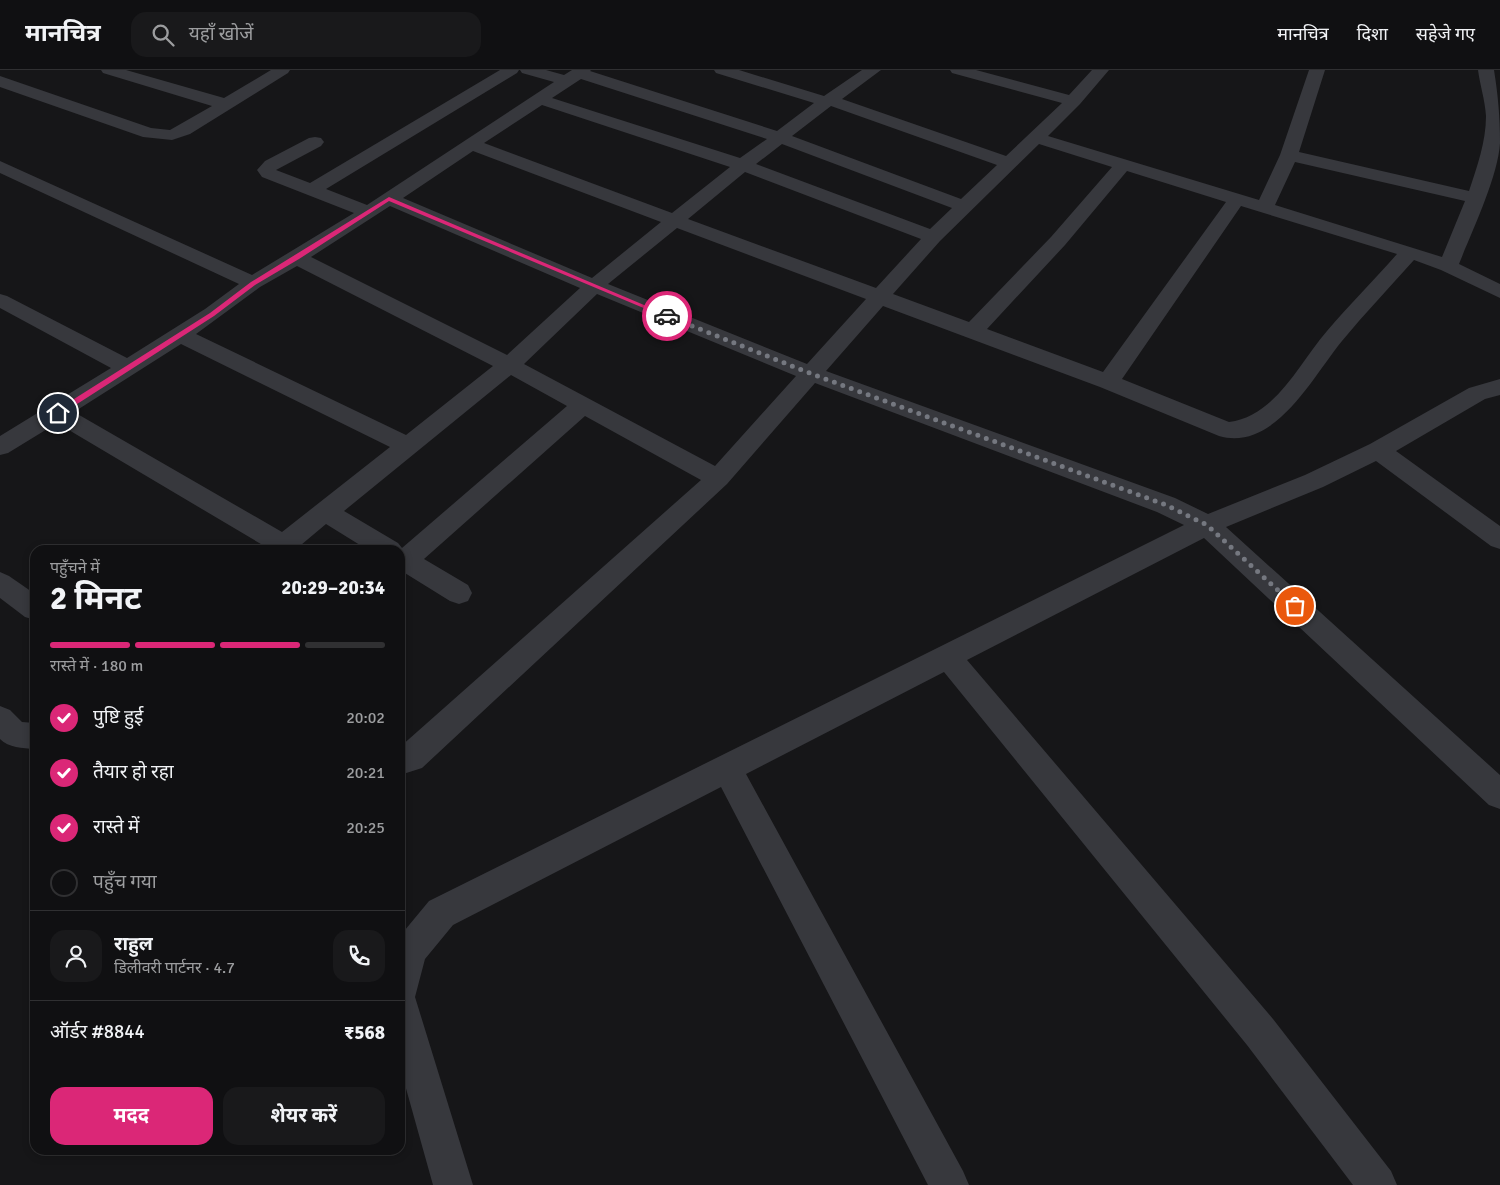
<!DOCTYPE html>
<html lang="hi">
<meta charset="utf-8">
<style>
:root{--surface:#101012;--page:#19191b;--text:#f1f3f6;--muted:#9c9d9f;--line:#303032;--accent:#db2777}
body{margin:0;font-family:Signika,"Noto Sans Devanagari",sans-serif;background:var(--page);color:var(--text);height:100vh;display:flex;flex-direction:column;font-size:19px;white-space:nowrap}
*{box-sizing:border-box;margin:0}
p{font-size:16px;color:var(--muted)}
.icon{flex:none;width:28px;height:28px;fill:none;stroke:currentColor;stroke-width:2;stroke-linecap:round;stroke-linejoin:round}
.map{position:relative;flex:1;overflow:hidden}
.panel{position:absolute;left:30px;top:475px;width:375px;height:610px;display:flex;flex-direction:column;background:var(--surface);border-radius:15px;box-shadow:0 2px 8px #0003,0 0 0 1px var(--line)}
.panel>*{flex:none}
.pin{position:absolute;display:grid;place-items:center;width:42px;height:42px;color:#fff;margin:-21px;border:2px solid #fff;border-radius:50%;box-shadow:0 1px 5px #0007}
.courier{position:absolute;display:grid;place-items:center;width:50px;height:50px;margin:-25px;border:4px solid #db2777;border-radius:50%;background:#fff;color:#222;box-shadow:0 1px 6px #0007}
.headline em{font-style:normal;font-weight:700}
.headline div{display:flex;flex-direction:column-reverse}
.headline{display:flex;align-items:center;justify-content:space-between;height:85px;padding:0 20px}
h1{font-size:32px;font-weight:700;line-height:38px}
.bar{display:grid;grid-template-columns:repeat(4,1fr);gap:8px 5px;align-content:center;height:60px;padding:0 20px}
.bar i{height:6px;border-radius:4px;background:var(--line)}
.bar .active{background:var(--accent)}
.bar p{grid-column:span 4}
.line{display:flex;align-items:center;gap:12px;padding:0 20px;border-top:1px solid var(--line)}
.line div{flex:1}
.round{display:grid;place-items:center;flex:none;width:52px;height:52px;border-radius:15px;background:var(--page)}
ol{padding:0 20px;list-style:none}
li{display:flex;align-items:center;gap:15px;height:55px}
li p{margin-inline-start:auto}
li .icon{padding:5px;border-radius:50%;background:var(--accent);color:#fff;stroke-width:4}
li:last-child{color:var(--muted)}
li i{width:28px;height:28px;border:2px solid var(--line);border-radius:50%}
.button{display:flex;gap:10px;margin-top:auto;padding:10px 20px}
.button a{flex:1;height:58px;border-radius:15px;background:var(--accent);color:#fff;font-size:20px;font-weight:700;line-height:58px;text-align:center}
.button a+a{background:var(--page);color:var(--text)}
header{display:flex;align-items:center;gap:30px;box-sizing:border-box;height:70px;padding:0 25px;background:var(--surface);border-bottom:1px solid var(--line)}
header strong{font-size:24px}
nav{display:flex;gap:28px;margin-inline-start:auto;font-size:18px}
.search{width:350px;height:45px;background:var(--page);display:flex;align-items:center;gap:12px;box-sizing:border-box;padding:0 18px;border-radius:15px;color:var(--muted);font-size:19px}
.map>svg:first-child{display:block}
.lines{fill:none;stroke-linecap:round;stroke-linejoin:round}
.minor{fill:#37383d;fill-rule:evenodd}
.route{fill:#db2777}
.done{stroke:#757880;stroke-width:5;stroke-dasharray:0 9}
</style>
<header>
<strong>मानचित्र</strong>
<div class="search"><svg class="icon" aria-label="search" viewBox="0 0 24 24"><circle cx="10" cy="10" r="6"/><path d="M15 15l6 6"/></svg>यहाँ खोजें</div>
<nav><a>मानचित्र</a><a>दिशा</a><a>सहेजे गए</a></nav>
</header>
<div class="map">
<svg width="1500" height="1115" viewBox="0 0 1500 1115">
<rect width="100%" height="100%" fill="#161618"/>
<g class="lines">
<g class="minor">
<path d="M101,0h25l98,28 47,-28h19l-2,3 -98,61 -18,6 -29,-3 -143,-50v-11l151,52 19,2 42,-24 -109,-33z"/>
<path d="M500,0h19l-2,3 -191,116 41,16 187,-123 -32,-9 -2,-3h26l18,5 8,-5h19l-1,1 187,60 37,-28 -98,-30 -2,-3h25l85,26 38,-26h19l-39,29 164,57 56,-53 -110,-30 -2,-3h26l93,25 23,-25h17l-29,34 -32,32 211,64 21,-45 29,-85h16l-26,82 170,39c8,-24 17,-49 17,-75 -1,-16 -6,-31 -8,-46h16c4,25 6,47 6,73 -2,34 -28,88 -41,121l41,20v14l-59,-28 -27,-10c-24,27 -49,53 -72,81 -29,35 -67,111 -123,95l-119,-49 -217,-81 -57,65 349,127 33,16 97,-39 65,-31 99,-56 31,-9v16l-15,4 -89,52 104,75v23l-9,-3 -115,-85 -53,26 -97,40 274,248v34l-11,-4 -285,-267 -237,122 306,359 118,152 6,14h-44l-106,-140 -303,-373 -198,102 217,397 6,14h-41l-207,-398 -268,138 -28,34 -10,38 58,188h-40l-33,-118v-131l29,-35 755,-376 -27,-13 -342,-129 -88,101 -305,284 -22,7v-28l301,-267 -116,-64 -161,143 44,26 4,8 -4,8 -9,3 -9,-3 -50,-31v-20h-32l-42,-26 -31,26h-31l2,-3 -209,-124 -49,30 -8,2v-19l111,-68 -111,-60v-14l7,2 120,62 78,-49 34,-25 -239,-111v-12l252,114 102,-62 -92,-36 -5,-7 8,-9 44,-23 6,-1 6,1 3,4 -3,4 -45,24 34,13zM581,9l186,60 -27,19 -188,-60zM542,35l188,62 -58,46 -188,-70zM831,36l166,59 -36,34 -169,-63zM782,74l170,64 -22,21 -174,-65zM1039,74l73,23 -61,70 -82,85 -76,-28 47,-53zM473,81l188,71 -69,56 -189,-80zM1295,92l170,39 -23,56 -167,-52zM1127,101l99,31 -123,170 -116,-43 78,-84zM745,102l176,67 -45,49 -188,-69zM390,136l190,82 -73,67 -196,-98zM1241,136l156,48c-23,26 -47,50 -70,77 -28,32 -51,85 -98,91l-107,-43zM677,158l189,71 -59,65 -199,-80zM297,196l196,100 -87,69 -210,-101 64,-47zM597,224l199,82 -81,90 -191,-102zM181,274l209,103 -108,85 -208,-120zM511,305l56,31 -165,142 -4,-5 -54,-32z"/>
<path d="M0,502l9,4 26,18v26l-10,-3 -25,-19z"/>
<path d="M0,636l10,4 12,12 13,1v26c-13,-1 -26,-1 -35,-10z"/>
</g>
</g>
<path class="route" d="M389,127l281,119 -5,1 -276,-116 -90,58 -44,26 -41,31 -154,99h-5v-4l155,-98 41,-31z"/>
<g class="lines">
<path class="done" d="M667,246l145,58 354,131 41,20 88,81"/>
</g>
</svg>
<div class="pin" style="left:1295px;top:536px;background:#ea580c"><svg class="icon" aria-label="bag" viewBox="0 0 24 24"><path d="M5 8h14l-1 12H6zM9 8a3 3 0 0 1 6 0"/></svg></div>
<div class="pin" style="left:58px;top:343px;background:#1f2937"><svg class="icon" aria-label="home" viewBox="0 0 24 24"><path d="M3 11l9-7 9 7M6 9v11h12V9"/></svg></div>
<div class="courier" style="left:667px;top:246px"><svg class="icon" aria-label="car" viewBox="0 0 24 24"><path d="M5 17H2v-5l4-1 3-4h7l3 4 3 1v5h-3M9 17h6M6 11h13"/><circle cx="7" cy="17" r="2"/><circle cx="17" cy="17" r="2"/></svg></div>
<section class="panel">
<div class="headline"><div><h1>2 मिनट</h1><p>पहुँचने में</p></div><em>20:29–20:34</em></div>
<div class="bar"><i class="active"></i><i class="active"></i><i class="active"></i><i></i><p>रास्ते में · 180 m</p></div>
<ol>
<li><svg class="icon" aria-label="check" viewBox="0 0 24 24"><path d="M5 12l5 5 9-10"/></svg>पुष्टि हुई<p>20:02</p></li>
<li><svg class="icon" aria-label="check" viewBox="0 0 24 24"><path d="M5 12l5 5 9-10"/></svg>तैयार हो रहा<p>20:21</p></li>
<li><svg class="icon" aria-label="check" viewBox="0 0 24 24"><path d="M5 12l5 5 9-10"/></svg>रास्ते में<p>20:25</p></li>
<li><i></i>पहुँच गया</li>
</ol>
<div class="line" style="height:90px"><a class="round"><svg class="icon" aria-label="person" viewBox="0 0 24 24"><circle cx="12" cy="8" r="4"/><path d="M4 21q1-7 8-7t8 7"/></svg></a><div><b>राहुल</b><p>डिलीवरी पार्टनर · 4.7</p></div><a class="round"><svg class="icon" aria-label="phone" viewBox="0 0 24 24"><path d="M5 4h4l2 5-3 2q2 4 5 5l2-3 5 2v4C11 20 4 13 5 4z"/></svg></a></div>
<div class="line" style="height:65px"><div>ऑर्डर #8844</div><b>₹568</b></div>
<div class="button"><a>मदद</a><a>शेयर करें</a></div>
</section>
</div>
